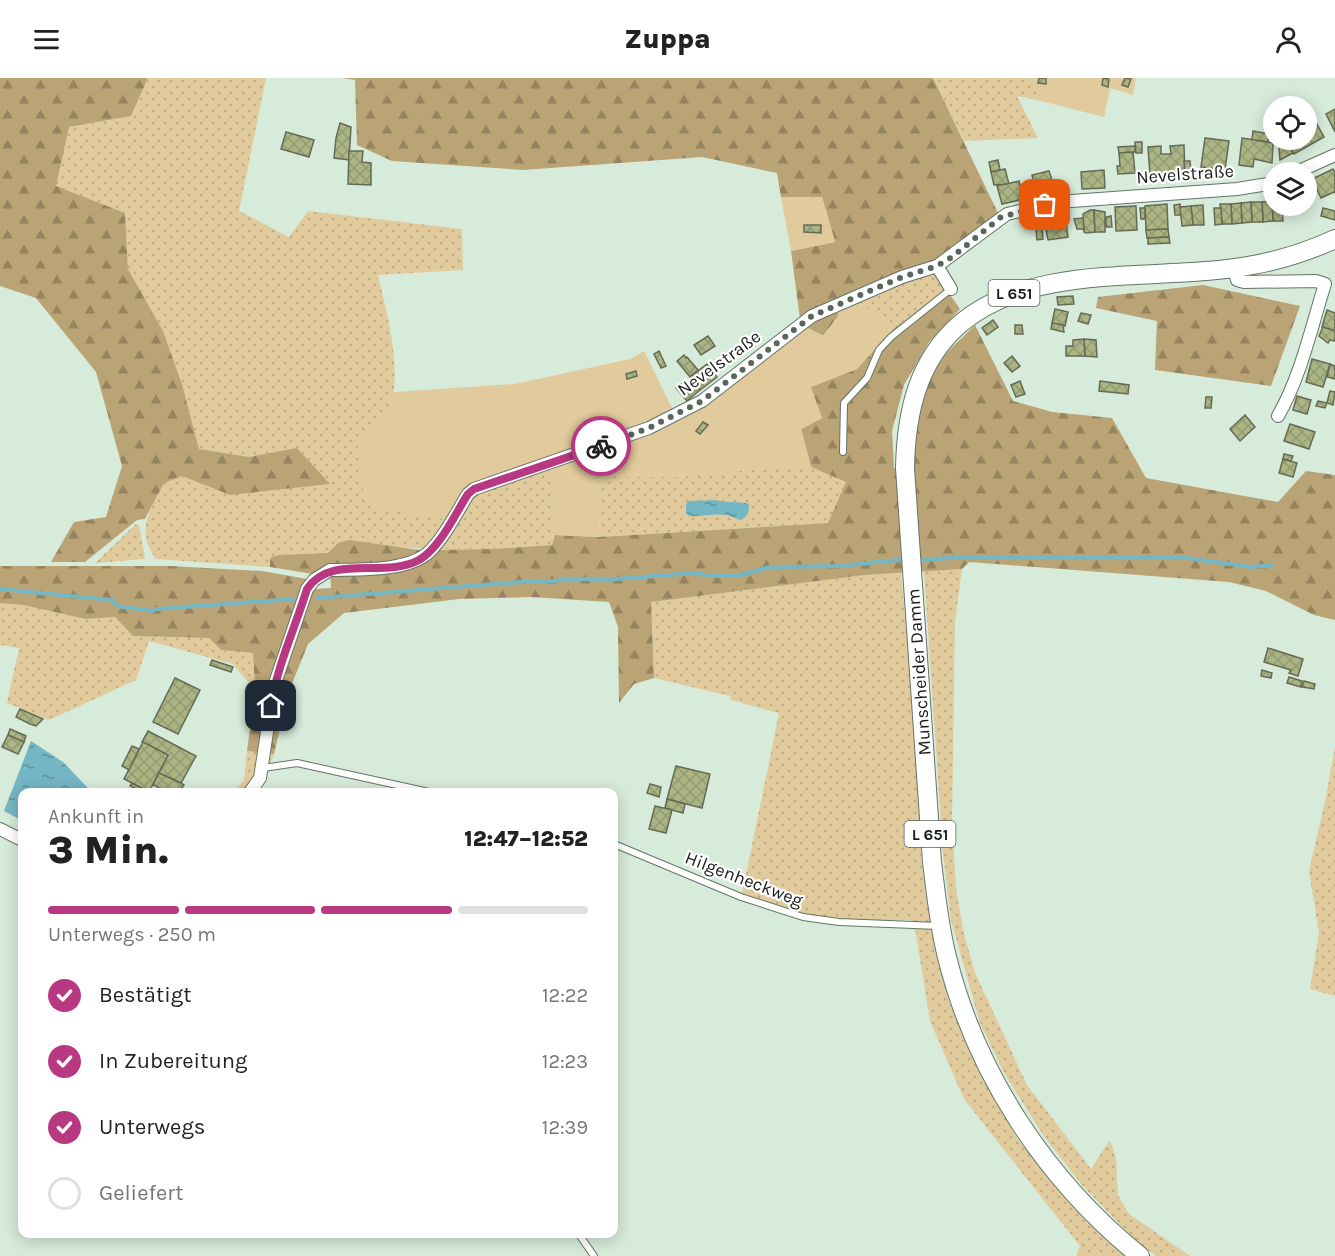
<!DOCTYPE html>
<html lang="de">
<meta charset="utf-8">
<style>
:root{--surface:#fff;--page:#f2f2f2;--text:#222;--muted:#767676;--line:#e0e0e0;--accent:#b93882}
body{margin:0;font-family:Karla,sans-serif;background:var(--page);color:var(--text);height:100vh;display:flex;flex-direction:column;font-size:22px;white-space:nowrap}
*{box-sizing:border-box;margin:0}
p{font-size:20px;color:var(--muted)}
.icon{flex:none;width:33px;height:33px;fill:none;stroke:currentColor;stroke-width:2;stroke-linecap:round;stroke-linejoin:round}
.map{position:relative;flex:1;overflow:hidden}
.side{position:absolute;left:18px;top:710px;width:600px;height:450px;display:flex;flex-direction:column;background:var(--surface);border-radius:12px;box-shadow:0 3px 15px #0003}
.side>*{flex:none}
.fabs{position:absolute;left:1263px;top:18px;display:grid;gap:12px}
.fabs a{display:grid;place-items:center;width:54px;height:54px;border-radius:50%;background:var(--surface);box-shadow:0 3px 15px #0003;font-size:30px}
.pin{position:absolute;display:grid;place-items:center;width:51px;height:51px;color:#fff;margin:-26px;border-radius:12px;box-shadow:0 3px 9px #0006}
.courier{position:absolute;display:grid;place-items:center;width:60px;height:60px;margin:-30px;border:4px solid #b93882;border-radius:50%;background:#fff;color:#222;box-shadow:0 2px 8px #0007}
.head em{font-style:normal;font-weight:800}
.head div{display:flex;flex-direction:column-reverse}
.head{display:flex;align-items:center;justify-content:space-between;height:102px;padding:0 30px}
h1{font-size:39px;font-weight:800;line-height:45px}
.bar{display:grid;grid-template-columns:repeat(4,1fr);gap:9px 6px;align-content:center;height:72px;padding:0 30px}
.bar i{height:8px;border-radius:4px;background:var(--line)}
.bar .selected{background:var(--accent)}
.bar p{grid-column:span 4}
ol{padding:0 30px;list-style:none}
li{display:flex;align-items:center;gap:18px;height:66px}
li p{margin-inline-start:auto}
li .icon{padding:6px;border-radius:50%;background:var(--accent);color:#fff;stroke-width:4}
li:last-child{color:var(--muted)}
li i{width:33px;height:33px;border:3px solid var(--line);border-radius:50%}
header{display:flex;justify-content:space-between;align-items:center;height:78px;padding:0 30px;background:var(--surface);font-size:27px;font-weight:800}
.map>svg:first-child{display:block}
.grass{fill:url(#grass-dots)}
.forest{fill:url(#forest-firs)}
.green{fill:#e1ca9b}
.water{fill:url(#water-ripples)}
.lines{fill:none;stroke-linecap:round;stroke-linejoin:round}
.stream{stroke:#75b6c4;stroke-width:4}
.building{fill:url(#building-cross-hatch);stroke:#656a56;stroke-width:1.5}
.service-casing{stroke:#637566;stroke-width:8}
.minor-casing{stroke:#637566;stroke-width:14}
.primary-casing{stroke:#637566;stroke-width:20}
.service{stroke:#fff;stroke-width:6}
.minor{stroke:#fff;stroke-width:12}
.primary{stroke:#fff;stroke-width:18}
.done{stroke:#5a665c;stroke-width:6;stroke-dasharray:0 10.8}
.route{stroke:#b93882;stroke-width:8}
.labels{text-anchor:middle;stroke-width:4.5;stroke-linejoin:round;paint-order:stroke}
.shield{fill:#fff;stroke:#5d625d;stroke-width:1.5}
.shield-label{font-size:16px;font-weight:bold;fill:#171e18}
.street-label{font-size:18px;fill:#171e18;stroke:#fff}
</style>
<header><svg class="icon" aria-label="menu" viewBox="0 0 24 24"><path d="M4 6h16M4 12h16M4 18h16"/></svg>Zuppa<svg class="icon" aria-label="person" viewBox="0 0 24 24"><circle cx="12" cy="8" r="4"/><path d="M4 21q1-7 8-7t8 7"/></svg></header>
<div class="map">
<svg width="1335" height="1178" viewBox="0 0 1335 1178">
<defs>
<pattern id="grass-dots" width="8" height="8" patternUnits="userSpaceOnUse" patternTransform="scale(1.5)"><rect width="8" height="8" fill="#e1ca9b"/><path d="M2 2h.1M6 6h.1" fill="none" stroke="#c0ad85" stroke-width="1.8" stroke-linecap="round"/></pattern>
<pattern id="forest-firs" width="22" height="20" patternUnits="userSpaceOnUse" patternTransform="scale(1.5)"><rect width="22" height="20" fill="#baa374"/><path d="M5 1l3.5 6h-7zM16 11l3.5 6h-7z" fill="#96845e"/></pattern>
<pattern id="water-ripples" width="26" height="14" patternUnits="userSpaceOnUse" patternTransform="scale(1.5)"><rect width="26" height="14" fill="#75b6c4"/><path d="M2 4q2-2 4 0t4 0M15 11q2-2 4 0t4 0" fill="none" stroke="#5f939e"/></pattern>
<pattern id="building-cross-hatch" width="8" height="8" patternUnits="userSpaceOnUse" patternTransform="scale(1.5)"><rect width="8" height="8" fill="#abb583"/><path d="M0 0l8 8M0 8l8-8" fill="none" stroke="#929b70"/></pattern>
</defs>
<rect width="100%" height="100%" fill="#d7ebda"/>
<g class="grass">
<path d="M148,0h118l-27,133 50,26 19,-26 154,18 1,41 -85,5c8,35 29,109 7,140 -7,9 -19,17 -28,25l92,80 -19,29 -92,-6 -9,10 -51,2 -8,3v9l-114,-8c-21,-30 -6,-48 8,-77l18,-6 48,19 67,-46 -48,8 -50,-8 -17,-65 -19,-53 -35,-62 -3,-56 -70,-27 14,-59 62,-11z"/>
<path d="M933,0h101l3,22 -20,-4 21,42 -74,3z"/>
<path d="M934,185l12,26 -55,42 -35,-32z"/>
<path d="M811,389l35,15 -17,41 -229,14 -2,-57 11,-3h70l88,-9z"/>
<path d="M545,390l9,8 1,59 -3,10 -59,4h-57l41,-59z"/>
<path d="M136,446l3,1 6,34 -50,4z"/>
<path d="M962,491l-7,53 -3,199 4,67 7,42 12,43 52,112 64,84 19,-29 6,18 2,37 11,19 61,42h-34l-22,-17 -52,-54 -39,-50 -40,-64 -23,-48 -29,-103 -8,-68 -19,-281z"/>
<path d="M901,495l4,44 3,4 14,244 13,85 15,54 22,50 44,83 65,78 45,41h-50l4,-10 -116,-147 -34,-78 -14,-87 -5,-14h-65l-42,-6 -62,-20 37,-181 -48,-13 -1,-4 -76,-18 -3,-76 214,-27z"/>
<path d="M0,525l23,2 63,14 30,-2 17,19 76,2 12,12 32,3 2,37 -22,-26 -84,-23 -13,39 -87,40 -42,-17 12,-55 -19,-3z"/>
<path d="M1335,668v250l-25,-7 9,-56 -10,-62 17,-74z"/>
<path d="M247,673l27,3 -13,32 -5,6h-22l10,-12z"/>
</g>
<g class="forest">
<path d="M0,0h148l-17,38 -62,11 -13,59 69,27 3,56 35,62 19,53 17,65 50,8 48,-9 33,36 -100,11 -48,-19 -18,7 -19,36 -8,1 -52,42h-34l23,-40 32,-5 16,-51 -26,-94 -60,-74 -36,-12z"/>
<path d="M343,0h590l65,135 -64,50 -99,46 4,6 -16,21 -17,-9 -6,-8 -9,-68 44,-9 -13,-45h-41l-4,-24 -75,-16 -179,13 -131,-9 -35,-16 -2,-65z"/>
<path d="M1203,207l97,21 -29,80 -116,-16 2,-49 -61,-13 2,-11z"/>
<path d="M946,211l14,20 -31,33 -25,43 -12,46 2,37 21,-1c-2,-37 6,-82 30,-112 9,-11 21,-20 30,-30l38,76 39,11 60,6 34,60 132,24 28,-31 29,4v145l-21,-5 -48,-24 -37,-9 -260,-20 -7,7 -97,6 -214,27 3,76 -20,6 -15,19 -1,-76 -9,-25 -78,-5 -72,2 -115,14 -36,31 -19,47 -15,63 -27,-3 8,-61 -2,-37 -32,-3 -12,-12 -76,-2 -18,-19 -29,2 -63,-14 -23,-2v-37h171l91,5 45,8 9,10 15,-1 -1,-20 -17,6 -43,-7v-9l8,-3 50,-2 10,-10 11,-3 71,10 73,-1 59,-4 3,-10 45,2 228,-14 18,-41 -35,-15 -10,-38 21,-11 -12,-31 47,-18 34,-38z"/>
</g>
<g class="green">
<path d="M1034,0h102l-3,17 -23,-7 -6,29 -67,-17z"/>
<path d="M781,119h41l13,45 -44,9z"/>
<path d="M856,221l35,32 -34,38 -46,18 11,31 -21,11 10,38 -44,1 -88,9h-70l-11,2 2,58 -45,-2 -1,-59 -9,-8 176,-75 52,-38 33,-28 18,9 15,-21 -4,-6z"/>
<path d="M644,273l29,59 -25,16 -177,59 -22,35 -79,-13 -7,-16 -6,-52 28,-24 9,-23 121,-8 115,-25z"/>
</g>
<g class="water">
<path d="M715,422c12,3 23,1 34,4 0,4 0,10 -4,13 -6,6 -11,-1 -18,-2 -12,-2 -26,2 -38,1l-3,-4v-8l3,-3z"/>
<path d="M31,663l32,21 24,25v5h-52l-6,-3 -1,3h-6l-1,28 -17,-9z"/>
</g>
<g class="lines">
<g class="stream">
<path d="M917,482l54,-3 216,1 65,9 20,-2"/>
<path d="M0,511l112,11 5,6 35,5 4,-2 138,-10"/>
<path d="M317,520l215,-17h24l4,-2h56l78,-6 18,3 28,-1 30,-8 71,-1 65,-7"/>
</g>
</g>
<g class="building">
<path d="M1039,0h7v6l-8,-1z"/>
<path d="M1103,0l6,1 -1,8 -6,-2z"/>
<path d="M1125,0l6,1 -3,8 -6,-2z"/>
<path d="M1335,31v23l-9,-18z"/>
<path d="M1314,41l10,18 -30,17 -8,-14h20v-17z"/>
<path d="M340,45l11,4 -2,33 -15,-2 2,-20z"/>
<path d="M1253,53l16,3 -1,8 -16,-2z"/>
<path d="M286,54l28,8 -5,17 -28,-8z"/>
<path d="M1205,60l24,3 -4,29 -24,-3z"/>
<path d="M1242,60l31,5 -1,20 -18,-4 -1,8 -14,-2z"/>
<path d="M1135,64h7v11h-6z"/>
<path d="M1288,65l5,10 -13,7 -1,-12z"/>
<path d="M1184,67l1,29h-12v1v-2l-23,2 -2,-28 13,-1v8h10l-1,-8z"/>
<path d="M1135,68v6l-16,1 -1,-6z"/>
<path d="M349,73h14l-1,11 9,1v22l-23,-1z"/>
<path d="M1133,74l2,21 -17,1 -1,-8h3l-1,-13z"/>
<path d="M998,82l2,10 -9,2 -2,-10z"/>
<path d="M1184,83h6l1,10h-6z"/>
<path d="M1005,91l4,15 -15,1 -3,-13z"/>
<path d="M1333,91l2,4v20l-1,-1 -13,6 -9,-19z"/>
<path d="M1104,92l1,18 -23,1 -1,-17z"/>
<path d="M1049,93l6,18 -19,4 -4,-18z"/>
<path d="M1019,103l5,18 -22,5 -5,-18z"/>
<path d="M1272,123h2v5h8l1,15h-10z"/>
<path d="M1272,123l1,20 -10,1 -1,-20z"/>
<path d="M1251,124h11l1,20h-11z"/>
<path d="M1251,124l1,20 -10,1 -1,-20z"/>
<path d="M1241,125l1,20 -10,1 -1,-20z"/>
<path d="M1167,126l1,25 -22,1 -1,-24z"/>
<path d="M1180,126l1,11h-6l-1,-10z"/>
<path d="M1220,126h11l1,20h-10z"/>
<path d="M1203,127l1,20h-11l-2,-19z"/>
<path d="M1136,128l1,24 -21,1 -1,-24z"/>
<path d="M1191,128l2,19 -11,1 -2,-19z"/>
<path d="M1140,130h5v11h-4z"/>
<path d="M1214,130h7l1,16 -7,1z"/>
<path d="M1323,130l12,3v9l-14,-4z"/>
<path d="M1090,132h4l1,22 -9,1 -2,-1 -1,-18z"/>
<path d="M1094,132l11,2v20h-10z"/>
<path d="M1111,138l1,11h-6v-10z"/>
<path d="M1083,140l1,11h-7l-3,-10z"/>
<path d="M1066,144l2,15 -20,3 -3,-16z"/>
<path d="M804,147h17v8l-17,-1z"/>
<path d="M1042,150l1,11 -6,1 -1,-11z"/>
<path d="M1168,151l1,8 -22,1 -1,-8z"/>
<path d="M1169,159l1,6 -22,1v-6z"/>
<path d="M1073,218l1,8 -16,1 -1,-8z"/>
<path d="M1055,231l13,3 -3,14 -13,-3z"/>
<path d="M1327,232l8,3v18l-13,-4z"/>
<path d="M1081,235l10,2 -3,9 -10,-3z"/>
<path d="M993,242l5,7 -11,8 -5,-7z"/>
<path d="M1052,245l11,2 1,7 -13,-3z"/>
<path d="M1015,247h7l1,9h-8z"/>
<path d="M1323,249l12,4v10l-5,-1 -2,3 -9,-7z"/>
<path d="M708,258l7,10 -14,9 -7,-10z"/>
<path d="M1084,261l12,1 1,17 -12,-1z"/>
<path d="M1084,261l1,17h-19v-10h7v-6z"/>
<path d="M659,273l7,15 -5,2 -7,-14z"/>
<path d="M684,277l2,3 1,-1 11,13 -8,7 -13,-16z"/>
<path d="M1012,278l8,10 -8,6 -8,-9z"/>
<path d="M1312,281l18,5 -7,23 -17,-5z"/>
<path d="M707,286l10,13 -17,13 -10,-13z"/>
<path d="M1330,286l5,2v13l-8,-2z"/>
<path d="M636,293l1,5 -10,3 -1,-5z"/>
<path d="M692,302l8,10 -13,11 -11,-13 7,-5 2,2z"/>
<path d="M1020,303l5,13 -9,3 -5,-12z"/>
<path d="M1100,303l29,4 -1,9 -29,-3z"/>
<path d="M1330,313l5,1 -2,13 -6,-2z"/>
<path d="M1297,318l14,4 -4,14 -14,-4z"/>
<path d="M1206,319h6l-1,11h-6z"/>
<path d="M1318,323l9,2 -2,5 -9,-2z"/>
<path d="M1245,337l10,12 -15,14 -10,-12z"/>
<path d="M703,344l5,3 -8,9 -4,-3z"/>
<path d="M1290,346l25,8 -6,17 -25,-8z"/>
<path d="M1284,376l9,2 -2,5 -8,-2z"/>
<path d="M1283,381l14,4 -4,14 -14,-4z"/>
<path d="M1268,570l35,11 -5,17 -9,-3 2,-3 -27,-8z"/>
<path d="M212,582l21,7 -2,5 -21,-7z"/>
<path d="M1262,592l10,3 -1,5 -10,-2z"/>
<path d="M1289,599l13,4 -1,6 -14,-4z"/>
<path d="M175,600l25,12 -22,44 -25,-12z"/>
<path d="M1304,603l11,3 -1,5 -12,-2z"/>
<path d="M20,631l23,10 -7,7 -6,-2 -14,-7z"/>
<path d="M10,651l16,7 -2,6 -16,-7z"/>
<path d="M148,653l48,25 -15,27 -22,-10 9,-18 -26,-13z"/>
<path d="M8,657l16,7 -6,12 -16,-7z"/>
<path d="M143,664l25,13 -19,37 -25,-13z"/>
<path d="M132,668l7,3 -10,21 -7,-4z"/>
<path d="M676,688l34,8 -8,34 -35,-9z"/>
<path d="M159,695l22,10 3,2 -5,7h-11l-15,-7z"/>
<path d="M132,705l13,7 -1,2 -14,-6z"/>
<path d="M650,706l11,3 -2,10 -12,-4z"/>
<path d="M667,721l18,5 -2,9 -18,-5z"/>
<path d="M655,728l17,4 -6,23 -17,-4z"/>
</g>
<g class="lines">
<defs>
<g id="service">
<path d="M843,374l1,-49 23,-25 12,-28 12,-13 60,-48"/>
<path d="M263,690l34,-5 132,29"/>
<path d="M614,766l127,53 62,20 36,5 99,4"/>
<path d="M578,1155l16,23"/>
</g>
<g id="minor">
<path d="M1297,94l38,-17"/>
<path d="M937,188l14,23"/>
<path d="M1234,190l3,12 7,2 72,-1 9,3c-14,44 -24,92 -47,132"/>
<path d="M250,714l10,-14 14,-92 33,-97 7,-9 16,-10c29,-1 77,2 99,-18 15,-14 28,-40 39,-58l6,-5 175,-61 53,-27 110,-85 90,-39 35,-11 70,-52 51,-12 179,-13 37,-6"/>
<path d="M0,751l22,11"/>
</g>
<path id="primary" d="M1140,1178c-94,-76 -164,-182 -193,-299 -8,-31 -11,-63 -15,-95l-27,-394c1,-54 12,-107 55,-144 75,-64 201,-41 293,-59 28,-5 56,-14 82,-26"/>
</defs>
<use href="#service" class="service-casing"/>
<use href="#minor" class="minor-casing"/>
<use href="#primary" class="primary-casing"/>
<use href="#service" class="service"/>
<use href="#minor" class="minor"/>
<use href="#primary" class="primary"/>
</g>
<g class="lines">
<path class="done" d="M601,368l48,-18 53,-27 110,-85 90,-39 35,-11 15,-9 49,-40 44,-12"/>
<path class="route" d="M271,628c6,-40 24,-78 36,-117 25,-36 77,-10 112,-29 21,-12 36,-46 49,-66l6,-5 127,-43"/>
</g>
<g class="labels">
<g class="shield">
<rect x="988.5" y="202" width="51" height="26" rx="4.5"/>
<rect x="904.5" y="743" width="51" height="26" rx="4.5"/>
</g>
<g class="shield-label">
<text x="1014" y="221">L 651</text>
<text x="930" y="762">L 651</text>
</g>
<g class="street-label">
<text transform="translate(1185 96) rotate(-4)" y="6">Nevelstraße</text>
<text transform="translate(719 285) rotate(-36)" y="6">Nevelstraße</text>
<text transform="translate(919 594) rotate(-94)" y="6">Munscheider Damm</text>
<text transform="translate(744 801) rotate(21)" y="6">Hilgenheckweg</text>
</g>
</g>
</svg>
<div class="fabs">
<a><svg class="icon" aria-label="locate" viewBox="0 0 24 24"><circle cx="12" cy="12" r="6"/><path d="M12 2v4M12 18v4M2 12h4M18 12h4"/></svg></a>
<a><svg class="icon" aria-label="layers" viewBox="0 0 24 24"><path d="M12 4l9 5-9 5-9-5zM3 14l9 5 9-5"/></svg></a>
</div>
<div class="pin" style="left:1045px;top:127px;background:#ea580c"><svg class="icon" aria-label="bag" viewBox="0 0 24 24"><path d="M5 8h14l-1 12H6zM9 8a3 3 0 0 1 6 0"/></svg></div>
<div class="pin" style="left:271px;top:628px;background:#1f2937"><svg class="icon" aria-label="home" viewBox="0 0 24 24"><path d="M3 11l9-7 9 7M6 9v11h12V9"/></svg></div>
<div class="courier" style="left:601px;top:368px"><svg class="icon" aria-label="bike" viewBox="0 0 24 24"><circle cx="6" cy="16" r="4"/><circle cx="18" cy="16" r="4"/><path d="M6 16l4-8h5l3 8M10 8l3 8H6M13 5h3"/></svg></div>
<section class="side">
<div class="head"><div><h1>3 Min.</h1><p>Ankunft in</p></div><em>12:47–12:52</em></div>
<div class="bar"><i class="selected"></i><i class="selected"></i><i class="selected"></i><i></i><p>Unterwegs · 250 m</p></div>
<ol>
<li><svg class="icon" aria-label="check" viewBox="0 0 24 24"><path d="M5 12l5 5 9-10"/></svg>Bestätigt<p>12:22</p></li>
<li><svg class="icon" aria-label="check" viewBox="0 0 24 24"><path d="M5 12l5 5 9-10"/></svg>In Zubereitung<p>12:23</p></li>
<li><svg class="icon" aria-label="check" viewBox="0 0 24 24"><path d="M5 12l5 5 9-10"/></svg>Unterwegs<p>12:39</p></li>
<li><i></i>Geliefert</li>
</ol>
</section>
</div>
